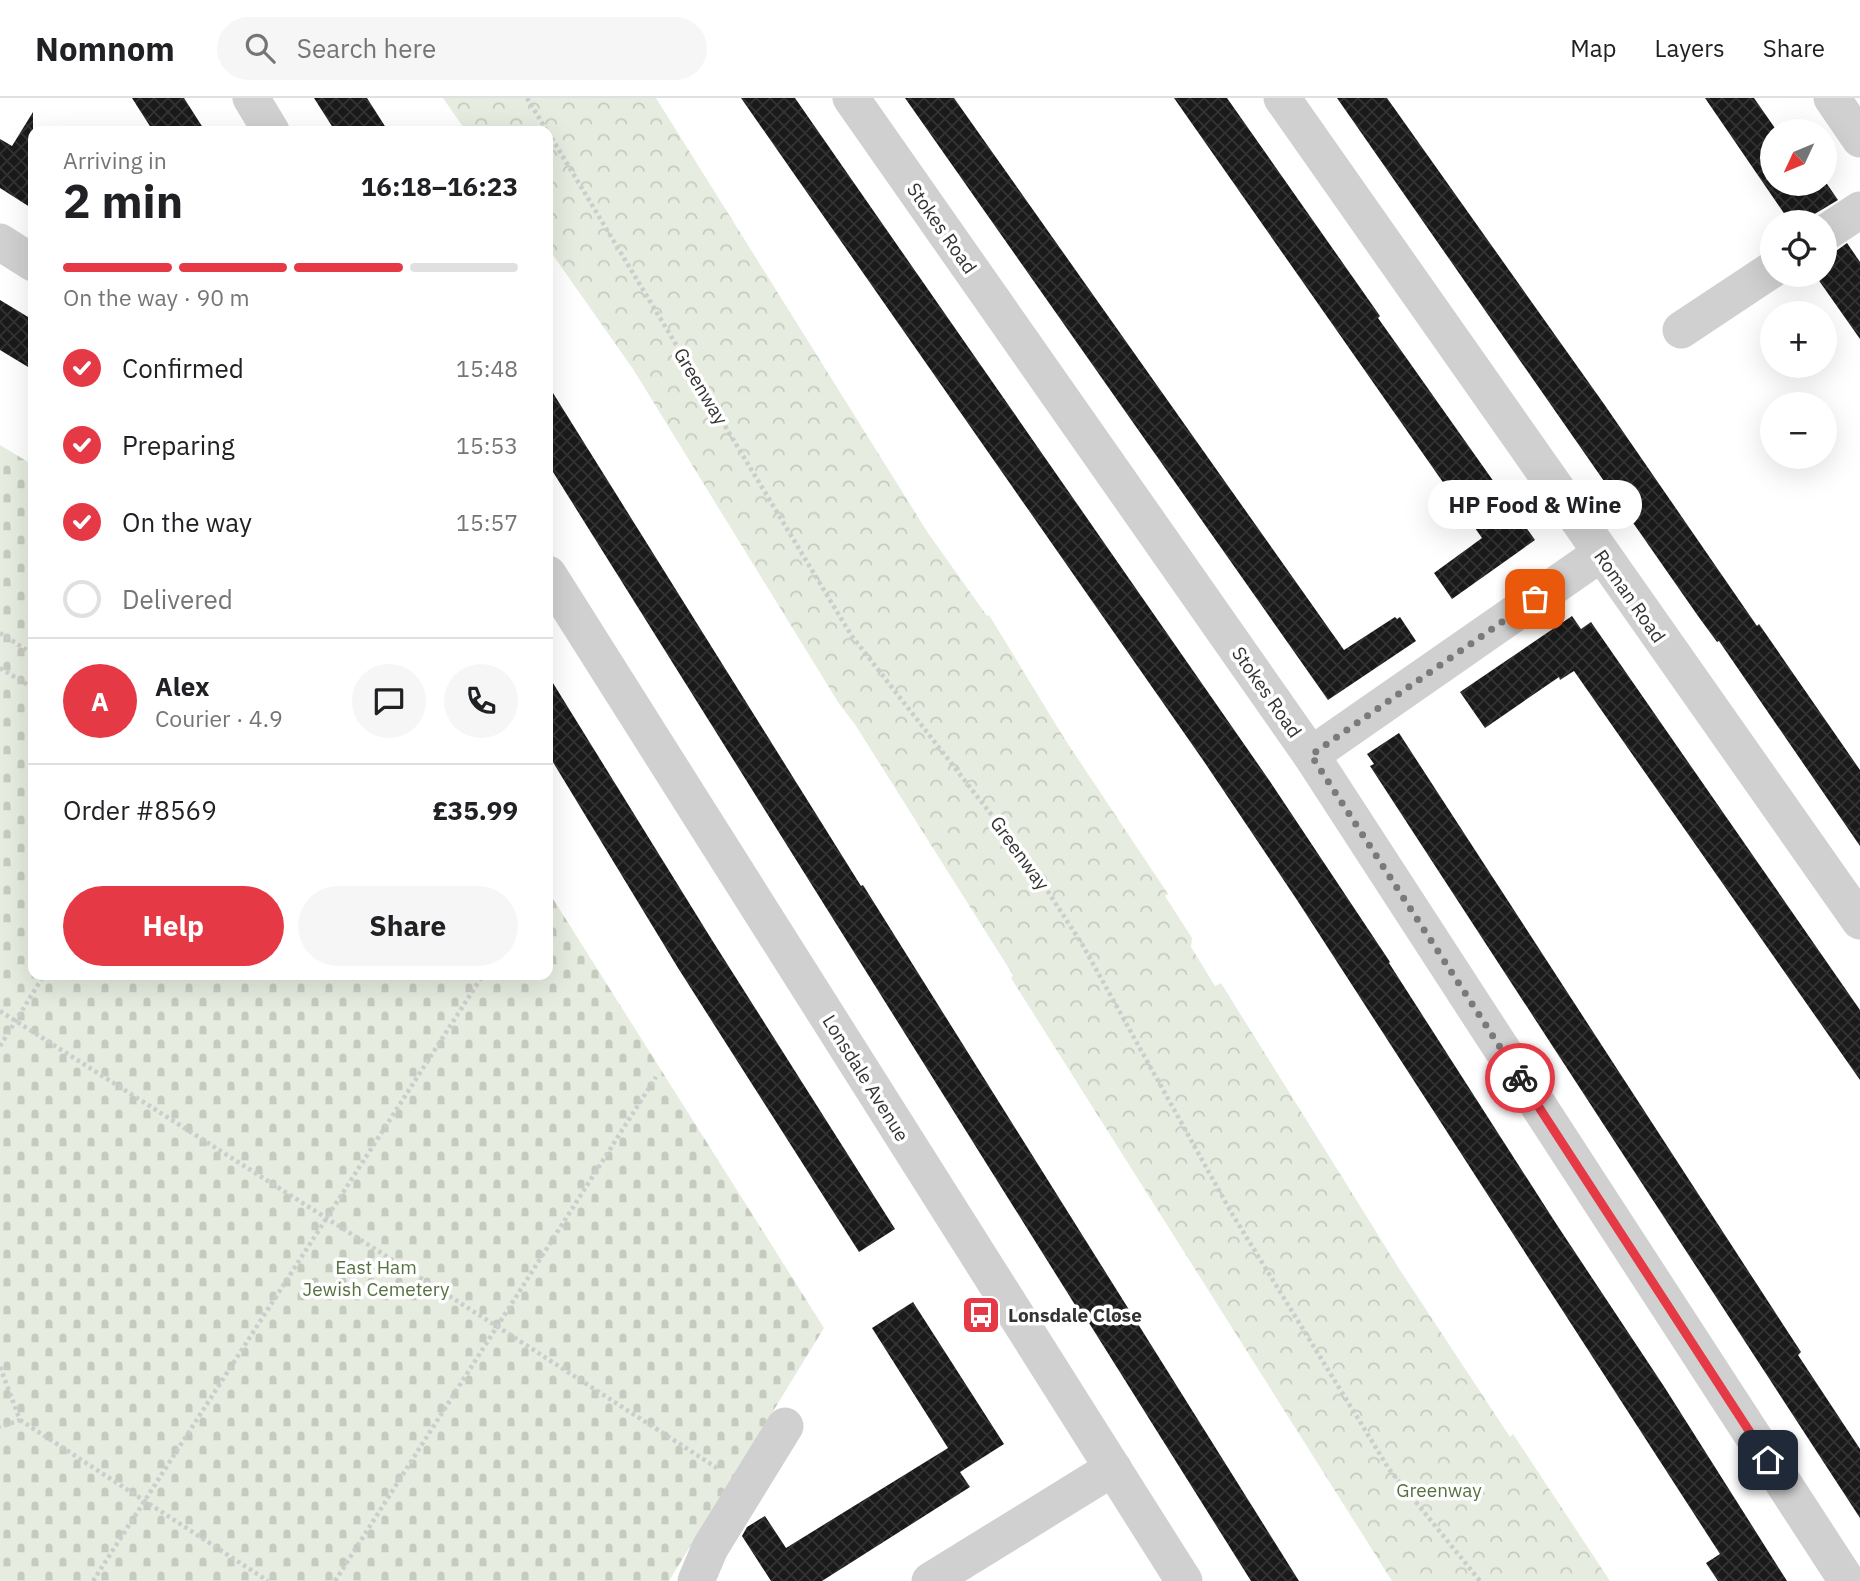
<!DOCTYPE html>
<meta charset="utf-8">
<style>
:root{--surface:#fff;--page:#f6f6f6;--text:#202124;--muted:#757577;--line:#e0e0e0;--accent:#e63946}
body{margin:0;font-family:"IBM Plex Sans",sans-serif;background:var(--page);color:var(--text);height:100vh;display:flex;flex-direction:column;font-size:26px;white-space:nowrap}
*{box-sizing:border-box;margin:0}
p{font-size:23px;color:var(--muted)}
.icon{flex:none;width:38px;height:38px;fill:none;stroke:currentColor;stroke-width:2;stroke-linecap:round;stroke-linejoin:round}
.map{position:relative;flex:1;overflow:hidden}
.sheet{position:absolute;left:28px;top:28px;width:525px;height:854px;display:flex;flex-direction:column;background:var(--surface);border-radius:14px;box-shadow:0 7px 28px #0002}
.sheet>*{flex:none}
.needle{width:46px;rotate:226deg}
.fabs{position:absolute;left:1760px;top:21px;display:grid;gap:14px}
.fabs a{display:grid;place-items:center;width:77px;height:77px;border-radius:50%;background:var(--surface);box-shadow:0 7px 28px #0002;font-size:35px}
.pin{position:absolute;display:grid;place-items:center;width:60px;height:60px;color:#fff;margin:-30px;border-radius:14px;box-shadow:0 4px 10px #0006}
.courier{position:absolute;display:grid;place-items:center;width:70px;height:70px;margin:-35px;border:5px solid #e63946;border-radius:50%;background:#fff;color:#222;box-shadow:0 2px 9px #0007}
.bubble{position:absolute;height:49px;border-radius:24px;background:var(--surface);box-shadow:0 7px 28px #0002;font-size:23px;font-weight:800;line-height:49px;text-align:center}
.overview em{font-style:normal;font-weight:800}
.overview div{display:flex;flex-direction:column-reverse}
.overview{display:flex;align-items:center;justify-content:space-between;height:119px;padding:0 35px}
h1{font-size:46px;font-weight:800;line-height:52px}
.bar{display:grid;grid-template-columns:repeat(4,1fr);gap:10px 7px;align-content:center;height:84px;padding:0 35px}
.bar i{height:9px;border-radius:5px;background:var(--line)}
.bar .active{background:var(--accent)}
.bar p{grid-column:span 4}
.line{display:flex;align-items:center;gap:18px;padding:0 35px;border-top:2px solid var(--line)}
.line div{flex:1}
.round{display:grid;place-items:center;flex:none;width:74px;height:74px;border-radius:37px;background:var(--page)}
ol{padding:0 35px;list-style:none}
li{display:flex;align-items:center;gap:21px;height:77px}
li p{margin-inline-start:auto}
li .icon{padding:7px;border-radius:50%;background:var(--accent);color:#fff;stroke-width:4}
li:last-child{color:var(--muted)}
li i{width:38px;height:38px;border:4px solid var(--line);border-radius:50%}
.button{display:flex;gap:14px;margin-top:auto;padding:14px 35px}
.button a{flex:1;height:80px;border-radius:42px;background:var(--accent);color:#fff;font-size:28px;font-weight:800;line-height:80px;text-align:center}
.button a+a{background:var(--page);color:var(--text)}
header{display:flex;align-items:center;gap:42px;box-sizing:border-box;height:98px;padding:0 35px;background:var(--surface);border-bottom:2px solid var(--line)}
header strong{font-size:33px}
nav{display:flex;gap:38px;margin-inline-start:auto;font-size:24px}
.search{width:490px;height:63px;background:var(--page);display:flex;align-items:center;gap:18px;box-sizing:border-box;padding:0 24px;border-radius:38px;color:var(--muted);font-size:26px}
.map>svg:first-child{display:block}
.forest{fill:url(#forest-crowns)}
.cemetery{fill:url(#cemetery-stones)}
.building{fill:url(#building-cross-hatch)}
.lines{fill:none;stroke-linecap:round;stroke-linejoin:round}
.path{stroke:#cdcdcd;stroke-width:4.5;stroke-dasharray:3.5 3.5;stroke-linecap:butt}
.minor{stroke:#d0d0d0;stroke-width:37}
.done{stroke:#7a7a7a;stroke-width:7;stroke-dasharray:0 12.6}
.route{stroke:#e63946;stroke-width:9}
.labels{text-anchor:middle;stroke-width:7;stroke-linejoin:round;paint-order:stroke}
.street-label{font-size:19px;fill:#333;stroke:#fff}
.park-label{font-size:19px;fill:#56703f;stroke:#fff}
.poi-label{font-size:19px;font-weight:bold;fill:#333;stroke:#fff;text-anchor:start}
</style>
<header>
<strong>Nomnom</strong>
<div class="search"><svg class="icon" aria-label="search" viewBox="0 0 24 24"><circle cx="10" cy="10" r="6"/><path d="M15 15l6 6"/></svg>Search here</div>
<nav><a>Map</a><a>Layers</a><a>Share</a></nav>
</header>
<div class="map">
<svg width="1860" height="1483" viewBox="0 0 1860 1483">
<defs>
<pattern id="forest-crowns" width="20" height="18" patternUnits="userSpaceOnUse" patternTransform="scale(1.75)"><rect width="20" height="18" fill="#e6ecdf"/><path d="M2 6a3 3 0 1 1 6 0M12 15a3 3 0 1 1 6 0" fill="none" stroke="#c6cbc0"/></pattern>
<pattern id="cemetery-stones" width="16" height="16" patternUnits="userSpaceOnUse" patternTransform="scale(1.75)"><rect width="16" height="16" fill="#e6ecdf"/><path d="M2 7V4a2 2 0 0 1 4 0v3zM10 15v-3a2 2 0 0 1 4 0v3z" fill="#c6cbc0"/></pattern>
<pattern id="building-cross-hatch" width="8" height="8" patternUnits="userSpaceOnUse" patternTransform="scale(1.75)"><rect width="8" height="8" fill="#1a1a1a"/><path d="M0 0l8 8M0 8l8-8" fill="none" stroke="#333"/></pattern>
</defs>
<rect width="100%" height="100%" fill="#fff"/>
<path class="forest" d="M443,0h213l272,435 59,83 2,-1 75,123 104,156 -3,2 27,42 -1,9 24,39 6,-3 177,284 112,170 3,-3 97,147h-218l-381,-603 2,-3 -157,-249 -18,-24 -205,-333 -85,-121v-117h-82z"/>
<path class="cemetery" d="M0,347l33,20v510h515v-84l276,437 -155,253h-669z"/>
<g class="building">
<path d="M132,0h52l21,33h-52z"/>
<path d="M314,0h53l21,33h-53z"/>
<path d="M741,0h54l474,682 121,182 -1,1 168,262 108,163 122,193h-69l-12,-18 14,-9 -423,-654 -92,-137z"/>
<path d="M905,0h49l390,552 51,-33 2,2 3,-2 16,24 -88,59z"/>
<path d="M1174,0h53l153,218 -2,2 27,38 130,184 -83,59 -18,-26 48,-35z"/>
<path d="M1337,0h50l217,306 153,222 2,-2 101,146v76l-141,-205 -2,1 -19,-26z"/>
<path d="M1705,0h49l23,33h-4v53h54l11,16 -25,15 -6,7h-17z"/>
<path d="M33,14v97l-33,-21v-49l12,7z"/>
<path d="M1847,145l13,19v77l-45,-64h11l-1,-21 11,-3z"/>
<path d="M0,202l33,20v50l-33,-20z"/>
<path d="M548,287l313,501 2,-1 436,696h-48l-162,-258 -2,1 -539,-860z"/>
<path d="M1572,518l9,13 10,-7 269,388v70l-286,-409 -14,9 -1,-3 -74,51 -25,-36z"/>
<path d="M548,577l164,265 183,289 -36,23 -181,-284 -130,-214z"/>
<path d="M1399,635l385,593 17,26 -3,3 62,94v69l-490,-752 4,-2 -7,-10z"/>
<path d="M913,1204l91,142 -44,28 10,15 -148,94h-51l-29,-45 5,-9 18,-11 21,32 162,-100 -76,-120z"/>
</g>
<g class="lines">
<g class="path">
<path d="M527,0l20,33"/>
<path d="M548,34l303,503 179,229 52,80 149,268 158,257 91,112"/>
<path d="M0,535l33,21"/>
<path d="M0,570l33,20"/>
<path d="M0,913l498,316 219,141"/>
<path d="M0,948l44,-71"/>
<path d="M0,1269l20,53 -20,7"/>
<path d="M20,1322l248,161"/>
<path d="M93,1483l390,-606"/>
<path d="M335,1483l321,-504"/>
</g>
<g class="minor">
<path d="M251,0l20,33"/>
<path d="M851,0l460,657 536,826"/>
<path d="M1282,0l578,823"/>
<path d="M1832,0l28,41"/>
<path d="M1825,135l35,-23"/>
<path d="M0,144l33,21"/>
<path d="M1681,232l92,-61"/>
<path d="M548,476l636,1007"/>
<path d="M1311,657l289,-201"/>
<path d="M696,1483l14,-33 75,-122"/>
<path d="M930,1483l183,-113"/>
</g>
</g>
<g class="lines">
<path class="done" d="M1520,980l-209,-323 224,-156"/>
<path class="route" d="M1520,980l248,382"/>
</g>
<defs>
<symbol id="bus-square" viewBox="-11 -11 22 22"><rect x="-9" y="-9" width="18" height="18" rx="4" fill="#e63946" stroke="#fff"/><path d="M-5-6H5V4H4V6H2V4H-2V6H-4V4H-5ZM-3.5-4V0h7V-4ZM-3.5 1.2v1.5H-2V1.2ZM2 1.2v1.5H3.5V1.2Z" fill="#fff"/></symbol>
</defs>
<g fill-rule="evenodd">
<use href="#bus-square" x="959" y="1195" width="44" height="44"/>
</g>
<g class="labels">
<g class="street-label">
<text transform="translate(942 130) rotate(55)" y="7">Stokes Road</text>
<text transform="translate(701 288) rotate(59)" y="7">Greenway</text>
<text transform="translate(1630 498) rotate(55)" y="7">Roman Road</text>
<text transform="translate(1267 594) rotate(55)" y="7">Stokes Road</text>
<text transform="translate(1020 755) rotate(54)" y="7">Greenway</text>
<text transform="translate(866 980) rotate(58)" y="7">Lonsdale Avenue</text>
</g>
<g class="park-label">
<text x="376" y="1176">East Ham<tspan x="376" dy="22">Jewish Cemetery</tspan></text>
<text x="1439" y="1399">Greenway</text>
</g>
<g class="poi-label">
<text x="1008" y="1224">Lonsdale Close</text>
</g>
</g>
</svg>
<div class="fabs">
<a><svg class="needle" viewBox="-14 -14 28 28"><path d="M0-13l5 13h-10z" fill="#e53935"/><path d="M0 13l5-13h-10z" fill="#757577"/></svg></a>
<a><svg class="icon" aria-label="locate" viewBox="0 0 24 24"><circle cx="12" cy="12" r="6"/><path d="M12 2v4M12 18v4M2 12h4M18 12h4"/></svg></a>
<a>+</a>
<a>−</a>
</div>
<div class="pin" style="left:1535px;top:501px;background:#ea580c"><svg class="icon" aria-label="bag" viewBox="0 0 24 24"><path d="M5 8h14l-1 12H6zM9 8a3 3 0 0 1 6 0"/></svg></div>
<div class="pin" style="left:1768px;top:1362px;background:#1f2937"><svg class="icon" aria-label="home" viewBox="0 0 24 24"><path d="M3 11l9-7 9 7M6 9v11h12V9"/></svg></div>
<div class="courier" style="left:1520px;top:980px"><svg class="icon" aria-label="bike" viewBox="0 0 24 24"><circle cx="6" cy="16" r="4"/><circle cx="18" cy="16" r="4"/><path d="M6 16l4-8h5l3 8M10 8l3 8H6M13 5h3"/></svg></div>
<div class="bubble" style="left:1428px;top:382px;width:214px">HP Food &amp; Wine</div>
<section class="sheet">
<div class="overview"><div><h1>2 min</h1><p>Arriving in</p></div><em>16:18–16:23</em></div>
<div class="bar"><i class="active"></i><i class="active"></i><i class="active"></i><i></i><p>On the way · 90 m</p></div>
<ol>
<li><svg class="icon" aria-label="check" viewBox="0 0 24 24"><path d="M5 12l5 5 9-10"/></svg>Confirmed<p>15:48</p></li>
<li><svg class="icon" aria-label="check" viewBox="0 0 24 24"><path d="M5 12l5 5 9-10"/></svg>Preparing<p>15:53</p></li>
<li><svg class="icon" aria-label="check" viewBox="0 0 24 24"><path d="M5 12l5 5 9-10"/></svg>On the way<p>15:57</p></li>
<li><i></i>Delivered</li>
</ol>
<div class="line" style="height:126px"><b class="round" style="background:var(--accent);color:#fff">A</b><div><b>Alex</b><p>Courier · 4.9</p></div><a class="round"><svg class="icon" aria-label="chat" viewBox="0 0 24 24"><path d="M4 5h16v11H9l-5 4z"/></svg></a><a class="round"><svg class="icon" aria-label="phone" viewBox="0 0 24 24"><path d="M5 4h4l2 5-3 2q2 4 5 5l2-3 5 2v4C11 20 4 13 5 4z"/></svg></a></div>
<div class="line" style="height:91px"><div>Order #8569</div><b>£35.99</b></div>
<div class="button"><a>Help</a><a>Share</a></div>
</section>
</div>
